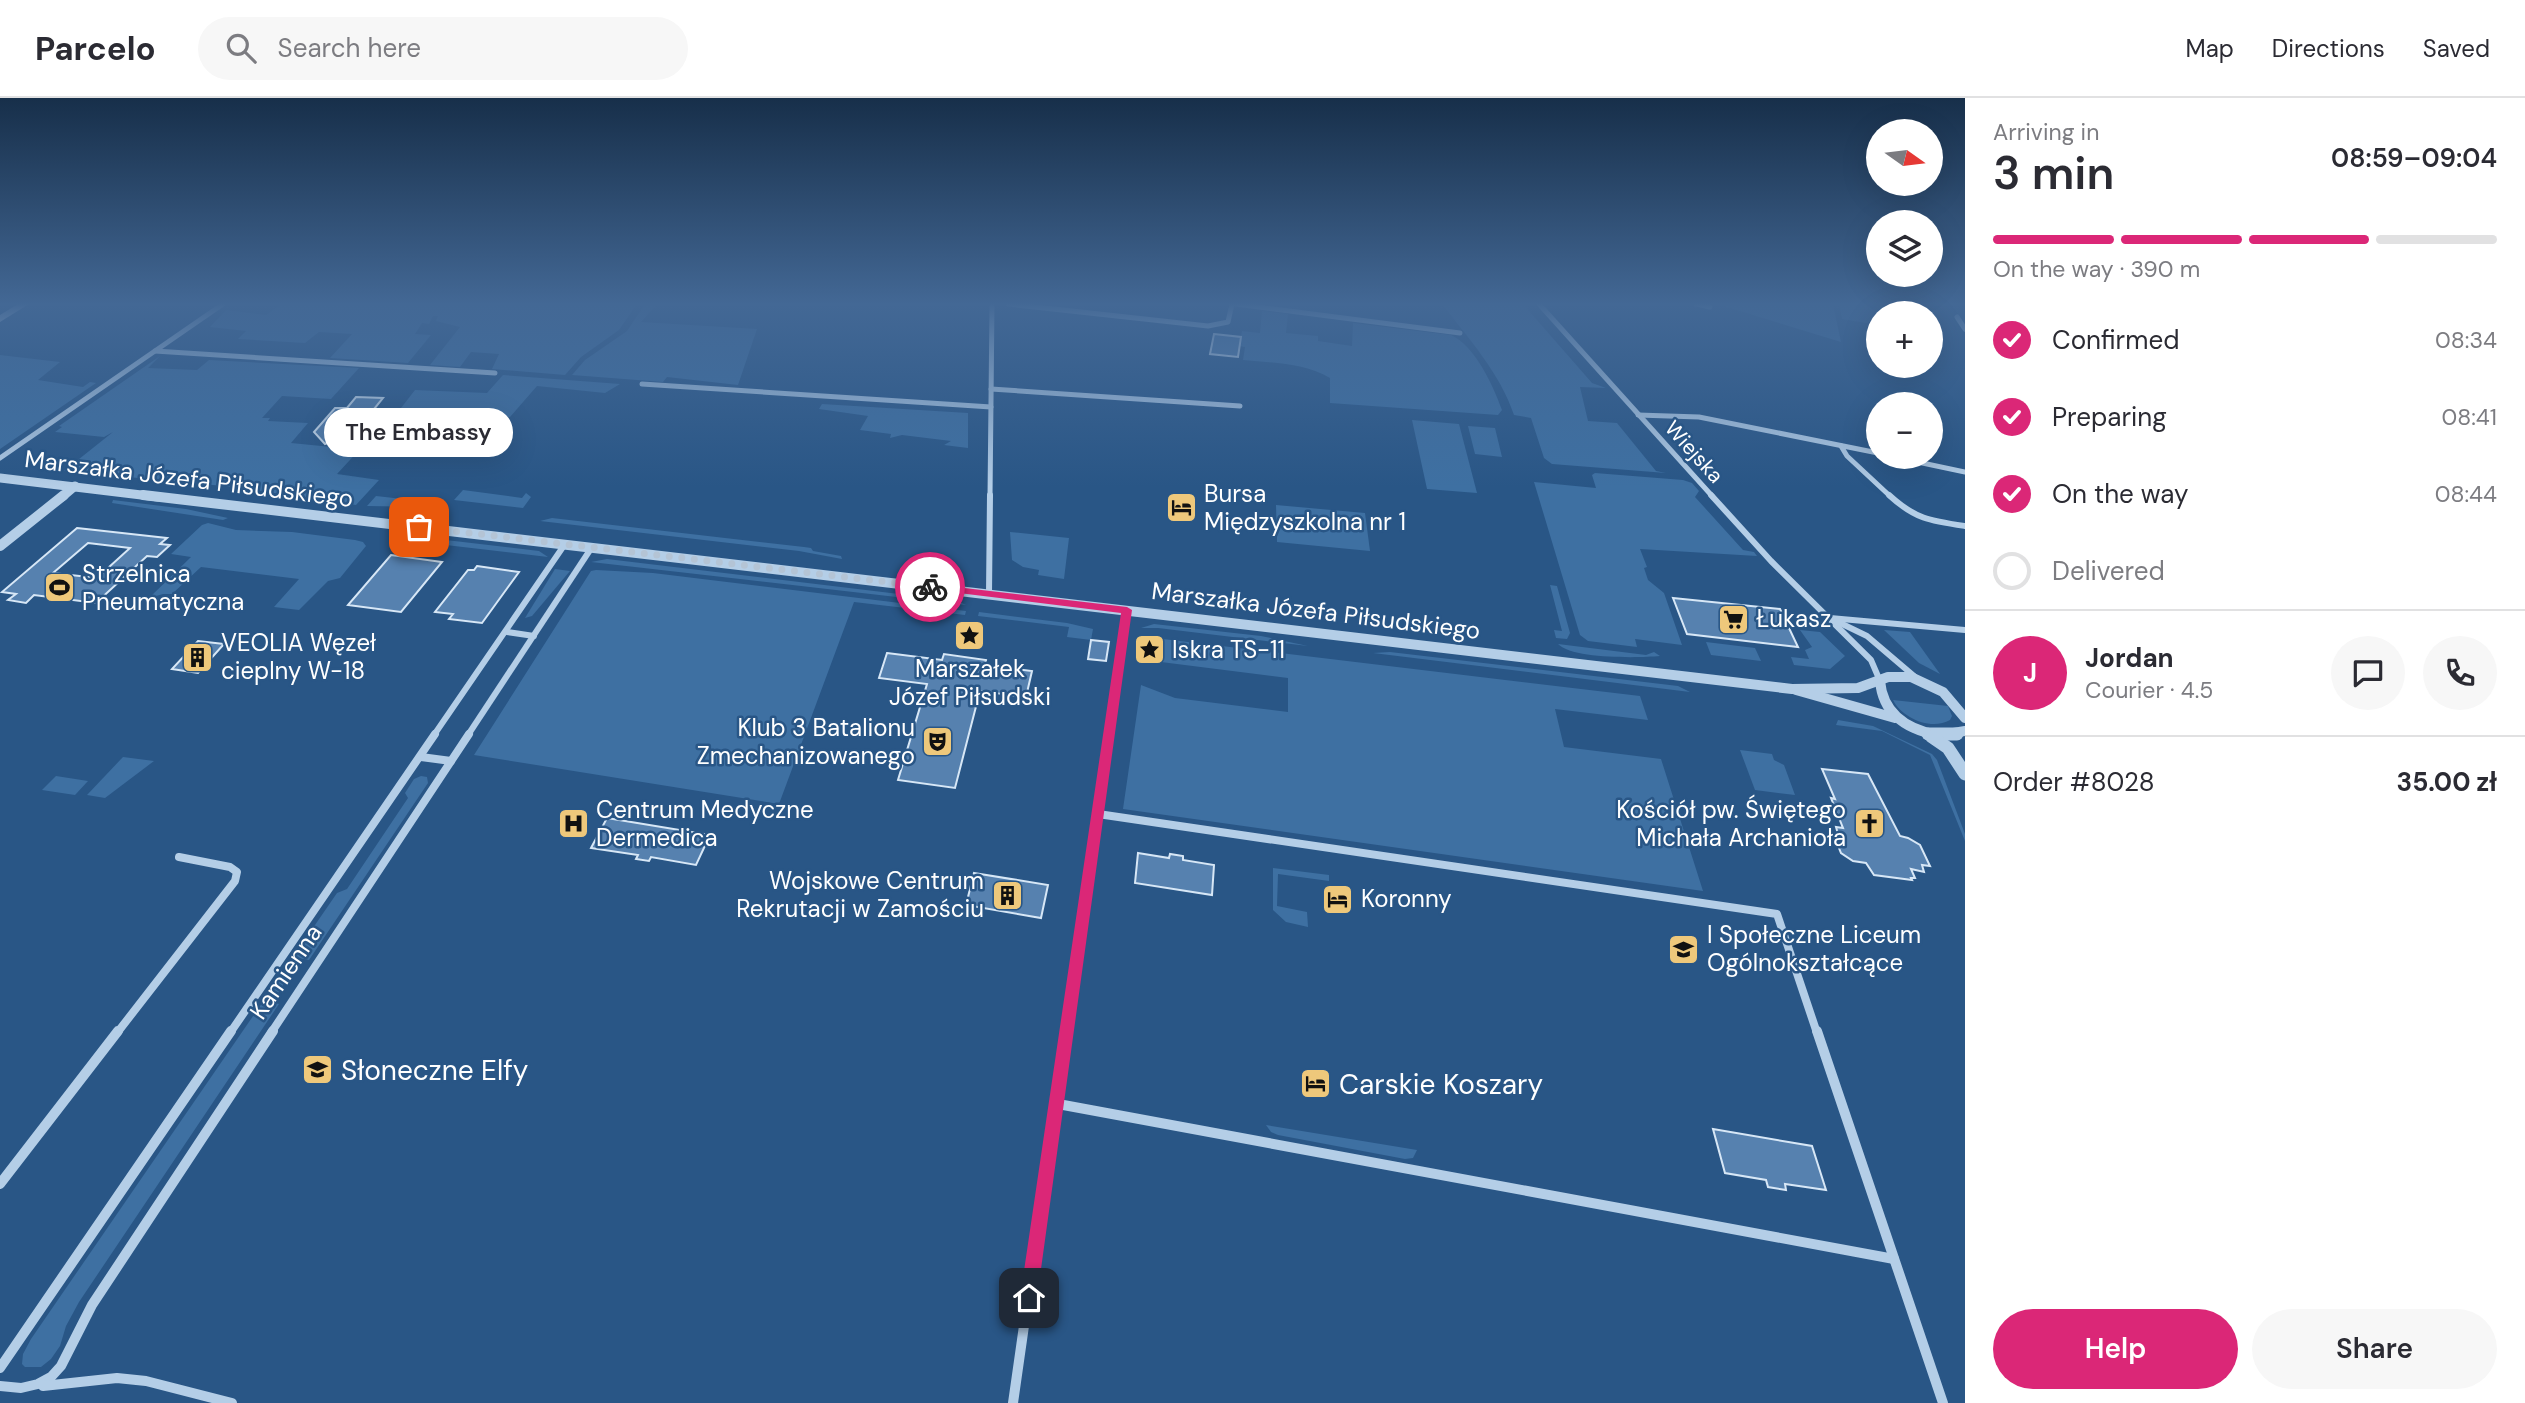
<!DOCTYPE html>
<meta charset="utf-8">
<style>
:root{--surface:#fff;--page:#f7f7f7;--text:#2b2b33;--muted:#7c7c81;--line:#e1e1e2;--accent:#db2777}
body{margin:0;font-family:"DM Sans",sans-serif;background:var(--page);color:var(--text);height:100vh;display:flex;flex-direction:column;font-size:26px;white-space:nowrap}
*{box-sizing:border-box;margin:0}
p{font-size:23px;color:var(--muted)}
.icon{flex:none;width:38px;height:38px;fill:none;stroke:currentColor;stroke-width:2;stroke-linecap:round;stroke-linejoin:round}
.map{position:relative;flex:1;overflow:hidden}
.details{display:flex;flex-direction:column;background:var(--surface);width:560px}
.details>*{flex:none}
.needle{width:46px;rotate:104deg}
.buttons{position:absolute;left:1866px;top:21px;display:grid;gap:14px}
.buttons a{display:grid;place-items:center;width:77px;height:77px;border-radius:50%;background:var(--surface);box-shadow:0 7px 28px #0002;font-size:35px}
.pin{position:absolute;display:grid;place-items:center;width:60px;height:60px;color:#fff;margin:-30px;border-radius:14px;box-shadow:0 4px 10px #0006}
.courier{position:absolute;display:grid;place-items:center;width:70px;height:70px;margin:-35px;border:5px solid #db2777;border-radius:50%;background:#fff;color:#222;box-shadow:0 2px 9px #0007}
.bubble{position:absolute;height:49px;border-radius:24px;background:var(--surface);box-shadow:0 7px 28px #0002;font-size:23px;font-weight:600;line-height:49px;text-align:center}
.summary em{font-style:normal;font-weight:600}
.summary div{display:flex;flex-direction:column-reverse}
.summary{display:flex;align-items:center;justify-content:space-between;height:119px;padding:0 28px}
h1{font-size:46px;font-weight:600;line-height:52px}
.bar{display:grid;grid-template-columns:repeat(4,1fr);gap:10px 7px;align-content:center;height:84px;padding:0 28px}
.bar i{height:9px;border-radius:5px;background:var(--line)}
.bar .active{background:var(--accent)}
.bar p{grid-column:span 4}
.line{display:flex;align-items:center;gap:18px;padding:0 28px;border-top:2px solid var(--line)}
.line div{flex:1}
.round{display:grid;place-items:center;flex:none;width:74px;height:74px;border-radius:37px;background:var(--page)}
ol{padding:0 28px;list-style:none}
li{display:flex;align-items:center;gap:21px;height:77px}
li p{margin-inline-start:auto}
li .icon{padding:7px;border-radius:50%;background:var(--accent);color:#fff;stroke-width:4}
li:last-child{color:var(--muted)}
li i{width:38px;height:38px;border:4px solid var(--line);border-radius:50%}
.button{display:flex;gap:14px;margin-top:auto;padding:14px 28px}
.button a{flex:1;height:80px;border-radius:42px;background:var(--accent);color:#fff;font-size:28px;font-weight:600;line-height:80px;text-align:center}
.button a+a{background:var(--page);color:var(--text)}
header{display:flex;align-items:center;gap:42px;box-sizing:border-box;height:98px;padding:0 35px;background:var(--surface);border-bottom:2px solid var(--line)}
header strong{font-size:33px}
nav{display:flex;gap:38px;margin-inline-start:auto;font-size:24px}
.search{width:490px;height:63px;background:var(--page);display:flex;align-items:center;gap:18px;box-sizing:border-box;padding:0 24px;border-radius:38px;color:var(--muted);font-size:26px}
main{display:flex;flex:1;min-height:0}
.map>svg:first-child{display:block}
.green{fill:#3e70a2}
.building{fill:#5681af;stroke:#d7e7f6;stroke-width:2;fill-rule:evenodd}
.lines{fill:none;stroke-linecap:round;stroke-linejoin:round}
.minor-far3{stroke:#b4cee7;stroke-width:5}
.minor-far2{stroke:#b4cee7;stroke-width:6}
.minor-far1{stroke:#b4cee7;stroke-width:8}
.minor{stroke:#b4cee7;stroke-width:10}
.tertiary-far2{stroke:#b4cee7;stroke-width:9}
.tertiary-far1{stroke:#b4cee7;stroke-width:10}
.tertiary{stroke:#b4cee7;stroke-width:13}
.secondary{fill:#deeaf7;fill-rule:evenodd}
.route{fill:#db2777}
.done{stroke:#b4c4d5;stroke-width:7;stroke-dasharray:0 12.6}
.labels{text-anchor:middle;stroke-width:5;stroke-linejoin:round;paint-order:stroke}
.far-street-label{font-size:21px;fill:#fff;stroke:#295686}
.street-label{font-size:24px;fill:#fff;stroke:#295686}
.poi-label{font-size:24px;fill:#fff;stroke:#295686;text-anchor:start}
.near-poi-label{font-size:28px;fill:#fff;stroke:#295686;text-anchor:start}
</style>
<header>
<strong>Parcelo</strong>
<div class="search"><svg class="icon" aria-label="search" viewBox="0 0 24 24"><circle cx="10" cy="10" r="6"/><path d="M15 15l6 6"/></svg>Search here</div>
<nav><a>Map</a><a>Directions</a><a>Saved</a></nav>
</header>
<main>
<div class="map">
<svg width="1965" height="1305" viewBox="0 0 1965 1305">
<rect width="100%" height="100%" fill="#295686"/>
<g class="green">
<path d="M281,206h356l-18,26 -38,27 -16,18 -73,-6 7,-15 -28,-2 -11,15 -30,-2 30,-38 -24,-6 2,-5h-5l-4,8 -7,-1 -7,11 16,1 -23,28 -78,-5 22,-24 -33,-2 -14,11 -67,-4 8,-8 -36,-4 16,-17 40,5z"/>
<path d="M645,206h12l-16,18 116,7 -19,56 -71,-8 -4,5 -91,-7 13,-15 42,-29z"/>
<path d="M1442,206h81l69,79 14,5 -26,-1 8,34 29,2 39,48 10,2 -114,-9 -8,-6 -13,-40 -17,-3c-14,-42 -45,-76 -72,-111z"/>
<path d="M1717,206h116l8,38z"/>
<path d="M1839,206h53l42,7 9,24 -13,-2v-20h-52v12l-36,-6z"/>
<path d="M1262,213l26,3 -2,19 32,3v5l34,5 1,-23 98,12c24,11 42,50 51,75l-4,5 -168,-12v-25c-26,-15 -57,-15 -87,-18l2,-13 -6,-1 3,-15 18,2z"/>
<path d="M0,257l60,7 -22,18 45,7 7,-5 6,1 -96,66z"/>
<path d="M160,258l-12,12 49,2 12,-10 150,8 -28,31 -49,-3 -20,22h8l-2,3 40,2 -17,20 51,5 6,-7 12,1 7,-7h6l-36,39 42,6 -23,25 -122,-18 -170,-16 49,-39 -9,5 -49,-5 7,-5 -3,-1z"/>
<path d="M503,277l117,9 -15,9 -68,-7 -27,31 -30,-1 -3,4 -19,-1 -13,17 -14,-2 4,-5 -48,-3 28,-36 72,3z"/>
<path d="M822,306l146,9v35l-24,-3 7,-4 -49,-6 -12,3 1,-4 -31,-4 8,-14 -49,-7z"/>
<path d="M1412,322l47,4 18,69 -50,-4z"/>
<path d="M1468,328l27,2 7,29 -27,-3z"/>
<path d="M1595,375l88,7 9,3 7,8 -4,6 48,53 11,2 3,4 -117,-7 7,18 -3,1 4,12 16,13 18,52 -47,-6 2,8 -49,-6 -8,-6 -46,-153 62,6 -4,-13z"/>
<path d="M463,392l59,8 4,-5 5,4 -8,11 -69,-8z"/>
<path d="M376,398l54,6 -4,5 -59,-1z"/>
<path d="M113,402l73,9 42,9 -5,2 -111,-17z"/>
<path d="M1276,407l89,8 5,38 -93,-9z"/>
<path d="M552,420l252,29 7,1 2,3 28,5 1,3 -43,-8 -259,-30z"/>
<path d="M208,425l28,7 56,2 63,8 8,2 3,4 -26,32 -12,3 -29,29 -25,-3 25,-28 -98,-12 -29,27h-9l-14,4 42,-41 -20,-3 31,-29z"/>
<path d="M1010,434l59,6 -5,41 -26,-4 1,-5 -16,-3 -11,-7z"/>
<path d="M420,439l119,14 9,6 -128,-15z"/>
<path d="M607,461l350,42 9,4 -375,-43z"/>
<path d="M555,471l15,2 -38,45 -7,2z"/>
<path d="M596,472l57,3 313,38 -1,4 -111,-13 -75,202 -305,-49 117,-184z"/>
<path d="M1550,487l7,1 13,47 -3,6 -11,-1 -2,-8 8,1z"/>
<path d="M979,514l88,11 26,6 -2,11 -24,-3 2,-10 -91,-11z"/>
<path d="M1154,526l107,12 47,10 -150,-18h-17z"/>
<path d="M1800,532l20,2 25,24 -15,13 -36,-4 -3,-8 18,2 -4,-9 7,-3z"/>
<path d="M1884,532l26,2 30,42 -21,-11z"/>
<path d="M1163,541l477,57 8,24 -93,-11 9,38 97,12 42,132 -580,-82 18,-124 34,13 113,14v-34l-127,-16z"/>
<path d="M1706,544l49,6 6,13 -50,-6z"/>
<path d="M1558,546l88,11 8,-3 6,4c-22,2 -88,3 -102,-12z"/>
<path d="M1390,554l288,34 12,6 -317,-39z"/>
<path d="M1893,602l55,6 4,10 -2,4c-19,11 -48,-2 -57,-20z"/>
<path d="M1838,622l35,6 59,28 5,6 28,74v7l-35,-86 -48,-24 -46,-6z"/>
<path d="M1740,652l32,4 2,6 10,5 11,30 -40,-5z"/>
<path d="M123,659l31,4 -49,37 -18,-3z"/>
<path d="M56,678l32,5 -13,14 -33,-5z"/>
<path d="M421,678l6,1 1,6 -119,177 -16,-3 44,-64 10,-4 61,-91 -3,-5 9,-14z"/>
<path d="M1273,770l56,7v6l-51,-7 -1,32 30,6 1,15 -22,-5 -13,-12z"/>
<path d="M284,873l8,1 -20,30 7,2 -200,298 -13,24 -6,20 -9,13 -10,8h-16l-3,-3 1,-10 8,-15z"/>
<path d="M1266,1027l151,25 -4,8 -8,1 -127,-24 -7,-3z"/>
</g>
<g class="building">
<path d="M1214,236l27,3 -3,20 -28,-3z"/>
<path d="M356,299l27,1 -13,16 8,11 -53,19 -11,-12 21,-24h12z"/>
<path d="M77,430l90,10 -7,6 10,1 -13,12 -10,-1 -51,47 -62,-8 -8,8 -18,-3 8,-6 -14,-2zM88,445l42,5 -33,30 -44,-5z"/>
<path d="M391,457l51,7 -41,50 -53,-7z"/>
<path d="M477,468l42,6 -37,51 -33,-4 4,-5 -18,-2 33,-42h6z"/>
<path d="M1673,500l107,11 18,38 -111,-13z"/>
<path d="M1091,542l18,2 -3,19 -18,-2z"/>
<path d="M198,543l26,3 -26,29 -26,-4z"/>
<path d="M887,555l55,7 2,-6 42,6 -1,5 47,6 -6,26 -46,-6 -25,97 -57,-8 29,-96 -48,-6z"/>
<path d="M1822,671l46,5 32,62 8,2 12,7 10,21 -8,-1 2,7 -13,-3 4,9h-4l1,2 -38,-5 -8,-12 -13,-2 -12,-8 -8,-20 5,1 -2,-7 7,1 -12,-30 4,1z"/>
<path d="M607,720l103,17 -14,30 -45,-8 -2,4 -13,-2 2,-4 -47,-7z"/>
<path d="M1138,755l31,5 1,-4 13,2v4l31,5 -2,30 -77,-12z"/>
<path d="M974,775l74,12 -7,33 -75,-13z"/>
<path d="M1713,1031l99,17 14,44 -41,-6 1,6 -18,-3 -2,-7 -41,-7z"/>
</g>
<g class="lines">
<g class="minor-far3">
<path d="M1008,206l200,22 20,-4 4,-18"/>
<path d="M1236,206l224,29"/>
<path d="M1539,206l174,193"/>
<path d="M1696,206l14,3"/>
<path d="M1957,219l8,12"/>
<path d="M155,253l340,22"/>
<path d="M642,286l349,23"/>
<path d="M991,291l249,17"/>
<path d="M1638,317l61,2 179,36"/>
<path d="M1841,348l6,10 44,41"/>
<path d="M1894,359l71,15"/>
<path d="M0,360l223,-154"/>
<path d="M990,399l2,-193"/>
</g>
<g class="minor-far2">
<path d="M1711,397l60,66 100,99 9,21"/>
<path d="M1889,397c26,24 41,26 76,31"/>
<path d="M989,496l1,-99"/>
<path d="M1830,520l135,12"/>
<path d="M1836,523l31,15 47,40"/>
<path d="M507,534l27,4"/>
<path d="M434,637l131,-191"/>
<path d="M468,637l124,-188"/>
<path d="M1109,637l18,-125"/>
</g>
<g class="minor-far1">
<path d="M421,659l30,4"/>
<path d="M1098,716l679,100 40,119"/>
<path d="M117,935l118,-152 2,-9 -7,-5 -51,-10"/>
<path d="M230,935l205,-299"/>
<path d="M271,935l198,-299"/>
<path d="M1066,935l43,-299"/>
</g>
<g class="minor">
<path d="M1817,933l126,372"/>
<path d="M1058,1006l836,155"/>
<path d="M0,1086l118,-153"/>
<path d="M0,1270l231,-337"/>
<path d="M0,1288l21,2 17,-4 13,-7 10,-11 31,-61 181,-274"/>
<path d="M43,1288l74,-8 29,3 86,22"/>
<path d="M1013,1305l53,-372"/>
</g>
<g class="tertiary-far2">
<path d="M0,380l158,19"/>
<path d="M62,399l13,-11"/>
</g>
<g class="tertiary-far1">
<path d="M143,397l1649,194 66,-1 30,-11h23l32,15 22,26"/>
<path d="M0,448l64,-51"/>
<path d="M1880,583c3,33 26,48 57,54"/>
<path d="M1796,592l99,28"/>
<path d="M1942,637l23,-4"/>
</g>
<g class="tertiary">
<path d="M1928,636h29"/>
<path d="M1932,639l16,11 17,26"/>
</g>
<path class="secondary" d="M18,206h11l-29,18v-7z"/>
</g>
<linearGradient id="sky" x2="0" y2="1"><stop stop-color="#172f4a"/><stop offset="0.53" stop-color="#436895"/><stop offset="1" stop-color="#436895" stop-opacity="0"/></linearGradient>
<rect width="1965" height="389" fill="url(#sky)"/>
<path class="route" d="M930,486l197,23 5,3 -95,688 -3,6 -5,3 -6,-3 -3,-6 101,-685 -195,-24v-4z"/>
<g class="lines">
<path class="done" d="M419,429l511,60"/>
</g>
<defs>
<symbol id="hotel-square" viewBox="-11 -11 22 22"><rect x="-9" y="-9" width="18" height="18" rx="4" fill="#eec87b" stroke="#295686"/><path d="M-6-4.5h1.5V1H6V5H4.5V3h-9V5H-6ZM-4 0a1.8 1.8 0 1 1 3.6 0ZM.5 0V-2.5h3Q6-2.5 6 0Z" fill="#111"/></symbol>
<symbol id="stadium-square" viewBox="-11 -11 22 22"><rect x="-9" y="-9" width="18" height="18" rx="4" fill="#eec87b" stroke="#295686"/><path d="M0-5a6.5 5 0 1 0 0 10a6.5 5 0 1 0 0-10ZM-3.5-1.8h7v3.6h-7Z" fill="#111"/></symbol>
<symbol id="supermarket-square" viewBox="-11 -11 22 22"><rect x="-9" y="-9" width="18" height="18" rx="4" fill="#eec87b" stroke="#295686"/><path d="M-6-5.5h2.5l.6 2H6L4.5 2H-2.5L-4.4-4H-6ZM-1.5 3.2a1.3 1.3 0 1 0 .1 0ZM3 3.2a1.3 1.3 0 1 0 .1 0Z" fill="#111"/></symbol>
<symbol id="sight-square" viewBox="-11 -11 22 22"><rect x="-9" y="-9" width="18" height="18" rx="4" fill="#eec87b" stroke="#295686"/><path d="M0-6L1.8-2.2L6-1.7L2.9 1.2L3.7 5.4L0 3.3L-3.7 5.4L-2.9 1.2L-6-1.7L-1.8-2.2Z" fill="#111"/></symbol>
<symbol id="building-square" viewBox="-11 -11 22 22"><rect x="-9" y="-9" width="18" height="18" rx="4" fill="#eec87b" stroke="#295686"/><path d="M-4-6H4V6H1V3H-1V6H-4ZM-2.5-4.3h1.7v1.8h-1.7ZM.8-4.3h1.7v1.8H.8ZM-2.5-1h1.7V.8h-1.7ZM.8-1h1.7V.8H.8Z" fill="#111"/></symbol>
<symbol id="theatre-square" viewBox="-11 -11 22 22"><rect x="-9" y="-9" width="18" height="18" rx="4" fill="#eec87b" stroke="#295686"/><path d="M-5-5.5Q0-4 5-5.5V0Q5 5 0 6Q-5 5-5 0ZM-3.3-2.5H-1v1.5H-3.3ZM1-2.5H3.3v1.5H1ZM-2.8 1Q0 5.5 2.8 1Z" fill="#111"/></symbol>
<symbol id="hospital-square" viewBox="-11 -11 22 22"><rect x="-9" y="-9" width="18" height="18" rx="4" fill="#eec87b" stroke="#295686"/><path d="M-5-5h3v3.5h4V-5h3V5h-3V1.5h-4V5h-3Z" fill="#111"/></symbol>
<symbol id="church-square" viewBox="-11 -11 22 22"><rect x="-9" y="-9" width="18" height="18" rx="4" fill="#eec87b" stroke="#295686"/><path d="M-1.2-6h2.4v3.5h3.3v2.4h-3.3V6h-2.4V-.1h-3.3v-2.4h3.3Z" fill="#111"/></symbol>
<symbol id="school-square" viewBox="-11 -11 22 22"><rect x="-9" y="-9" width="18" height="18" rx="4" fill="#eec87b" stroke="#295686"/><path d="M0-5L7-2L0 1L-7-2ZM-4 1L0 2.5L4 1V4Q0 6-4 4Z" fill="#111"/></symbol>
</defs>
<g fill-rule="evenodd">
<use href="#hotel-square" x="1164" y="392" width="35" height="35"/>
<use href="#stadium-square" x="42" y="472" width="35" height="35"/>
<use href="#supermarket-square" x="1716" y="504" width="35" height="35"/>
<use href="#sight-square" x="952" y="520" width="35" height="35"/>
<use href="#sight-square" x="1132" y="534" width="35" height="35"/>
<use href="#building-square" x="180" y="542" width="35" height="35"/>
<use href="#theatre-square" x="920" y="626" width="35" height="35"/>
<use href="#hospital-square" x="556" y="708" width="35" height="35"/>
<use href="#church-square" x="1852" y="708" width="35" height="35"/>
<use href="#building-square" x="990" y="780" width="35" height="35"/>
<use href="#hotel-square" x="1320" y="784" width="35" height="35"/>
<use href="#school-square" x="1666" y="834" width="35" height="35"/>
<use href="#school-square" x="300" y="954" width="35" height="35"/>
<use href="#hotel-square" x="1298" y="968" width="35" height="35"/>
</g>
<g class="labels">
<g class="far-street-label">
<text transform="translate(1694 354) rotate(48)" y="7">Wiejska</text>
</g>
<g class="street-label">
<text transform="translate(189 381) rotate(7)" y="8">Marszałka Józefa Piłsudskiego</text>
<text transform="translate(1316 513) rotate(7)" y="8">Marszałka Józefa Piłsudskiego</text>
<text transform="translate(286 874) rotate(-56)" y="8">Kamienna</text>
</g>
<g class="poi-label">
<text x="1204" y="404">Bursa<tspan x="1204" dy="28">Międzyszkolna nr 1</tspan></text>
<text x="82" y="484">Strzelnica<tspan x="82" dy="28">Pneumatyczna</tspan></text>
<text x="1756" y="529">Łukasz</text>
<text x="221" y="553">VEOLIA Węzeł<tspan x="221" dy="28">cieplny W-18</tspan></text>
<text x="1172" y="560">Iskra TS-11</text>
<text x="970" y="579" text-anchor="middle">Marszałek<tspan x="970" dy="28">Józef Piłsudski</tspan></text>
<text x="915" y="638" text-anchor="end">Klub 3 Batalionu<tspan x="915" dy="28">Zmechanizowanego</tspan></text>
<text x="596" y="720">Centrum Medyczne<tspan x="596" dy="28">Dermedica</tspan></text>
<text x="1846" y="720" text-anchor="end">Kościół pw. Świętego<tspan x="1846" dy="28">Michała Archanioła</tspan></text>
<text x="984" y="791" text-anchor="end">Wojskowe Centrum<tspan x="984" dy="28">Rekrutacji w Zamościu</tspan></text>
<text x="1361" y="809">Koronny</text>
<text x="1707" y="845">I Społeczne Liceum<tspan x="1707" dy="28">Ogólnokształcące</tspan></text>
</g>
<g class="near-poi-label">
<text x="341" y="982">Słoneczne Elfy</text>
<text x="1339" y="996">Carskie Koszary</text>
</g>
</g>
</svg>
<div class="buttons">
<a><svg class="needle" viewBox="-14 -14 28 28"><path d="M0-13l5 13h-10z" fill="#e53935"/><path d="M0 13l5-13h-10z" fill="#7c7c81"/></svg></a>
<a><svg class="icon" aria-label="layers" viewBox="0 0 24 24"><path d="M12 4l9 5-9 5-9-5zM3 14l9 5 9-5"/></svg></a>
<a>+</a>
<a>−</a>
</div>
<div class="pin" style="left:419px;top:429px;background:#ea580c"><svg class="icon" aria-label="bag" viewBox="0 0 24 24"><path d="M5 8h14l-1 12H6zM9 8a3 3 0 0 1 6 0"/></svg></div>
<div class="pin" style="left:1029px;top:1200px;background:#1f2937"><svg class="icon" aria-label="home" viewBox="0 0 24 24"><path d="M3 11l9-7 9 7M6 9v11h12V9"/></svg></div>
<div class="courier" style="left:930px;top:489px"><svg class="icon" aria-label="bike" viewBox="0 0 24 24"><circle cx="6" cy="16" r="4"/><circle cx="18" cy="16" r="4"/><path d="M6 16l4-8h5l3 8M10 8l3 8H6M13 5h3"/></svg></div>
<div class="bubble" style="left:324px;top:310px;width:189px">The Embassy</div>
</div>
<section class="details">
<div class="summary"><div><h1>3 min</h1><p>Arriving in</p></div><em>08:59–09:04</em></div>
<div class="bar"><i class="active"></i><i class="active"></i><i class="active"></i><i></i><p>On the way · 390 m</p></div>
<ol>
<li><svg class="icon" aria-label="check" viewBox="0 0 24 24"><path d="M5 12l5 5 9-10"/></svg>Confirmed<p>08:34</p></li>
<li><svg class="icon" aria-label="check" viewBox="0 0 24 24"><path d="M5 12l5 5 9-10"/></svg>Preparing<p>08:41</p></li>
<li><svg class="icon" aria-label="check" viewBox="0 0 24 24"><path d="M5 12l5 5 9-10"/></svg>On the way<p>08:44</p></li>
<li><i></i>Delivered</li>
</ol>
<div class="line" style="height:126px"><b class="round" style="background:var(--accent);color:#fff">J</b><div><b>Jordan</b><p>Courier · 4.5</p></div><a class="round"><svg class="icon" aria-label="chat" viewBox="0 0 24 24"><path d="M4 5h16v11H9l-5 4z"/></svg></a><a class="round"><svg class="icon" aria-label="phone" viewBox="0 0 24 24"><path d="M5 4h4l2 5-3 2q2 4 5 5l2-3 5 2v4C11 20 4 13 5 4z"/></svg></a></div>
<div class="line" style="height:91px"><div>Order #8028</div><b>35.00 zł</b></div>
<div class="button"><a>Help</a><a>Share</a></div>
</section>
</main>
